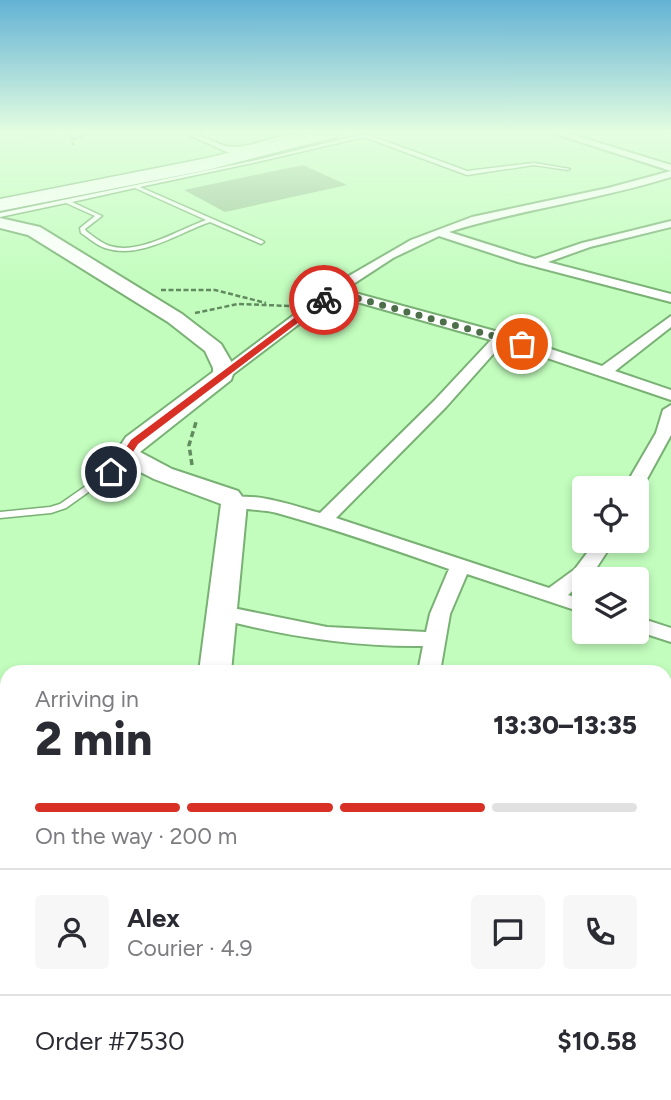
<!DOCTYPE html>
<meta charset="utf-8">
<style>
:root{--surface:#fff;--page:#f7f7f7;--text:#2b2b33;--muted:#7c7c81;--line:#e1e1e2;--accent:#d93025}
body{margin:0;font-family:Figtree,sans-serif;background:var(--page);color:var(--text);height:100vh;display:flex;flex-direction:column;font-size:26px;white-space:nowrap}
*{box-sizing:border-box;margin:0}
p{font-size:23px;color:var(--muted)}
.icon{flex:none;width:38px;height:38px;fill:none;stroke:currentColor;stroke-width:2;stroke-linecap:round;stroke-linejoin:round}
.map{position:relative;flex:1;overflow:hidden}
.panel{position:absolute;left:0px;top:665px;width:672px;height:436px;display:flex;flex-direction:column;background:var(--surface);border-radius:21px 21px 0 0;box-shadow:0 4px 10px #0003}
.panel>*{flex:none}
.tools{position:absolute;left:572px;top:476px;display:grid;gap:14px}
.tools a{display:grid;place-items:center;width:77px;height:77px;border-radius:7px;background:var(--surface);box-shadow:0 4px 10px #0003;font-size:35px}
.pin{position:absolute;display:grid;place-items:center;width:60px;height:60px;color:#fff;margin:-30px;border:4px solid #fff;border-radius:50%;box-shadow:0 2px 7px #0007}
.courier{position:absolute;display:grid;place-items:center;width:70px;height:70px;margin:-35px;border:5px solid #d93025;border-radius:50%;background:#fff;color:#222;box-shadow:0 2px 9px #0007}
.head em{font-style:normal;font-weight:800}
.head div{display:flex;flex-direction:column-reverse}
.head{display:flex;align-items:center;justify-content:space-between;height:119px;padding:0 35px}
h1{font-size:46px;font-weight:800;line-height:52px}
.bar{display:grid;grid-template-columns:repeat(4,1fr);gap:10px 7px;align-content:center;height:84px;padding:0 35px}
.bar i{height:9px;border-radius:5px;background:var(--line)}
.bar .current{background:var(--accent)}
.bar p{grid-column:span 4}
.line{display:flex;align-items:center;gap:18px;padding:0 35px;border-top:2px solid var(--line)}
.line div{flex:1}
.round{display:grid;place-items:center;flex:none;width:74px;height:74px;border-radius:7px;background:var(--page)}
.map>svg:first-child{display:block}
.green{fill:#9bc597}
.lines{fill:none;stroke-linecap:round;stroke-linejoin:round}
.lane-casing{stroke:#79b074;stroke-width:3}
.street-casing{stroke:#79b074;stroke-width:4}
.secondary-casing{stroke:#79b074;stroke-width:4}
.highway-casing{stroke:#79b074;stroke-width:3}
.path-far3{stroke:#628a5f;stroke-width:2;stroke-dasharray:3.5 2;stroke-linecap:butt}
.path-far2{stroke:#628a5f;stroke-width:2.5;stroke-dasharray:5 2.5;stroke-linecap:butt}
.path-far1{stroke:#628a5f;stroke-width:3.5;stroke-dasharray:6 3.5;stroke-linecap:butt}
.path{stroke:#628a5f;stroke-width:5;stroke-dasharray:10 5;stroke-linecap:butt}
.lane{fill:#fff;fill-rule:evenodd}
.street{fill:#fff;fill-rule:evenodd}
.secondary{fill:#fff;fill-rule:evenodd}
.highway{fill:#fff;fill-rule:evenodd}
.route{fill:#d93025}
.done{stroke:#4c6f49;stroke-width:7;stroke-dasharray:0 12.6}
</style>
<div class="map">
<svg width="671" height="1100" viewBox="0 0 671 1100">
<rect width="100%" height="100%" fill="#c2fdbd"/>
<path class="green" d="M303,165l44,20 -122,27 -41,-22z"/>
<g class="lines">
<defs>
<g id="lane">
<path d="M30,133h4l-3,3 -2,-1z"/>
<path d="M367,133h8l-6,2 98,36 67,-8 36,6 -2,1 -34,-5 -67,10 -103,-38 -107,25 -117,25 123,54 1,1 -3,2 -51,-22c-32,11 -70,38 -105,26 -9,-3 -16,-10 -24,-15l-1,-5 15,-12 -29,-13 -66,14v-4l257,-53zM135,188l71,32c-28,10 -67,35 -96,26 -9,-3 -17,-10 -24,-15l-1,-2 17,-13 -30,-14z"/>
<path d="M129,456l3,1 1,2 -1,2 -66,47 -15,5 -51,5v-6l50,-5 10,-3z"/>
</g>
<g id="street">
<path d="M185,133c18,0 32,14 48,14 19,1 46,-14 71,-14l-64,18 6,4 -5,3z"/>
<path d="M553,133h14l104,32v6z"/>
<path d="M671,171v6c-73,23 -149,32 -222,55l86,27 47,-16 89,-22v6l-81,20 -42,15 123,32v8l-153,-40 -79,-26 -46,22 -49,32 162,44 96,32 69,-50v11l-56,44 56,19v10l-168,-57 -57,64 -110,111 213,70 26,-19 21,-28h18l-19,29 -27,25 16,5v13l-117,-39 -17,40 -10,58h-22l5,-26c-71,1 -139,-10 -207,-28l-3,-5 3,-5 7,-2 104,21 99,5 4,-18 19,-45c-57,-20 -114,-40 -172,-56 -13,-4 -46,-3 -52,-10 16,-17 75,5 95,10l114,-112 57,-61 -155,-44 -108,82h-10l-2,-3 2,-3 117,-88 76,-44 61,-23 136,-29z"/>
<path d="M671,405v30l-29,53 -5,4v-4h-13l32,-55 7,-23z"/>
<path d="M637,617l34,11v14l-34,-11z"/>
<rect x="665" y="816" width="6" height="20"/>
<path d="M465,1094h32l1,6h-32z"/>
</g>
<g id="secondary">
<path d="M0,218l40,9 142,87 39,30 14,24 -4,12 -91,72 32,17 66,22 9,12 -16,169h-32l22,-168 -67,-25 -37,-19 -3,-5 12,-18 87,-65v-4l-8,-17 -37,-29 -140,-87 -28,-7z"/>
<rect x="166" y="1094" width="48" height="6"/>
</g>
<path id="highway" d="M309,133h30l-3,4 -129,33 -207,41v-12l207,-41z"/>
</defs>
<use href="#lane" class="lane-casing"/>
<use href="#street" class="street-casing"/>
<use href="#secondary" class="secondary-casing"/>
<use href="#highway" class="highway-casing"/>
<g class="path-far3">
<path d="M62,133l10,3 1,9"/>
<path d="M74,139l15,-6"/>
</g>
<g class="path-far2">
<path d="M161,290h54l51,13"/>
<path d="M195,313l43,-9 53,2"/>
</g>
<path class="path-far1" d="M192,465l-3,-20 8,-26"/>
<g class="path">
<path d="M0,1011l7,5"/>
<path d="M136,1094l11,6"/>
</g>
<use href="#lane" class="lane"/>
<use href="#street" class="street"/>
<use href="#secondary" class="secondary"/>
<use href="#highway" class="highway"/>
</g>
<linearGradient id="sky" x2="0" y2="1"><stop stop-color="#63b2d4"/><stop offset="0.46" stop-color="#e4fee1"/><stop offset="1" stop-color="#e4fee1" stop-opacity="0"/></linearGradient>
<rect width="671" height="287" fill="url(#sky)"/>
<path class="route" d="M321,298l7,2 -190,144 -7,11 1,6 -17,13h-7v-4l15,-12 -2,-3 10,-15z"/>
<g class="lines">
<path class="done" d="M324,300l11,-8 187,52"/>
</g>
</svg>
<div class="tools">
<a><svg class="icon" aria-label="locate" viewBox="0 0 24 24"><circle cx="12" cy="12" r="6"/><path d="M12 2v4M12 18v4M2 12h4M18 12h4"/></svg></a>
<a><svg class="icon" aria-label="layers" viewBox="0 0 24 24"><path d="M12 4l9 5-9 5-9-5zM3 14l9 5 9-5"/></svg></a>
</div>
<div class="pin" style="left:522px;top:344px;background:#ea580c"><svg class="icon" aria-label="bag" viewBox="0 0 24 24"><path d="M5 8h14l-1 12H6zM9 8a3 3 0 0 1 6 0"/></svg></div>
<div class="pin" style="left:111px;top:472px;background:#1f2937"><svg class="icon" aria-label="home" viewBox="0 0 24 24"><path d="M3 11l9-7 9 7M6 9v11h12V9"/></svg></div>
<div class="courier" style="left:324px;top:300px"><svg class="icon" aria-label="bike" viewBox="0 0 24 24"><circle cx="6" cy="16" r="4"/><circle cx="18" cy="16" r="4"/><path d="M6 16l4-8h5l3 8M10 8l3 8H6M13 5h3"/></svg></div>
<section class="panel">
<div class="head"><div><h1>2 min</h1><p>Arriving in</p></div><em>13:30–13:35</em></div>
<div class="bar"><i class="current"></i><i class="current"></i><i class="current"></i><i></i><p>On the way · 200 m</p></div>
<div class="line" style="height:126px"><a class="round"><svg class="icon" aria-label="person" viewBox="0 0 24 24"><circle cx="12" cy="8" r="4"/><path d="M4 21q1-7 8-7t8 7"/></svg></a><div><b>Alex</b><p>Courier · 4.9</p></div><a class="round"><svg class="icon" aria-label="chat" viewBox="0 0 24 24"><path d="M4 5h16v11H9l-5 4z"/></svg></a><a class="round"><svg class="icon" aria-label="phone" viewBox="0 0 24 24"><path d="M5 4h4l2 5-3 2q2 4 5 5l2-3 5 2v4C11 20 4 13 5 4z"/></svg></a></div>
<div class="line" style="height:91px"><div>Order #7530</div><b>$10.58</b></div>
</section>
</div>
